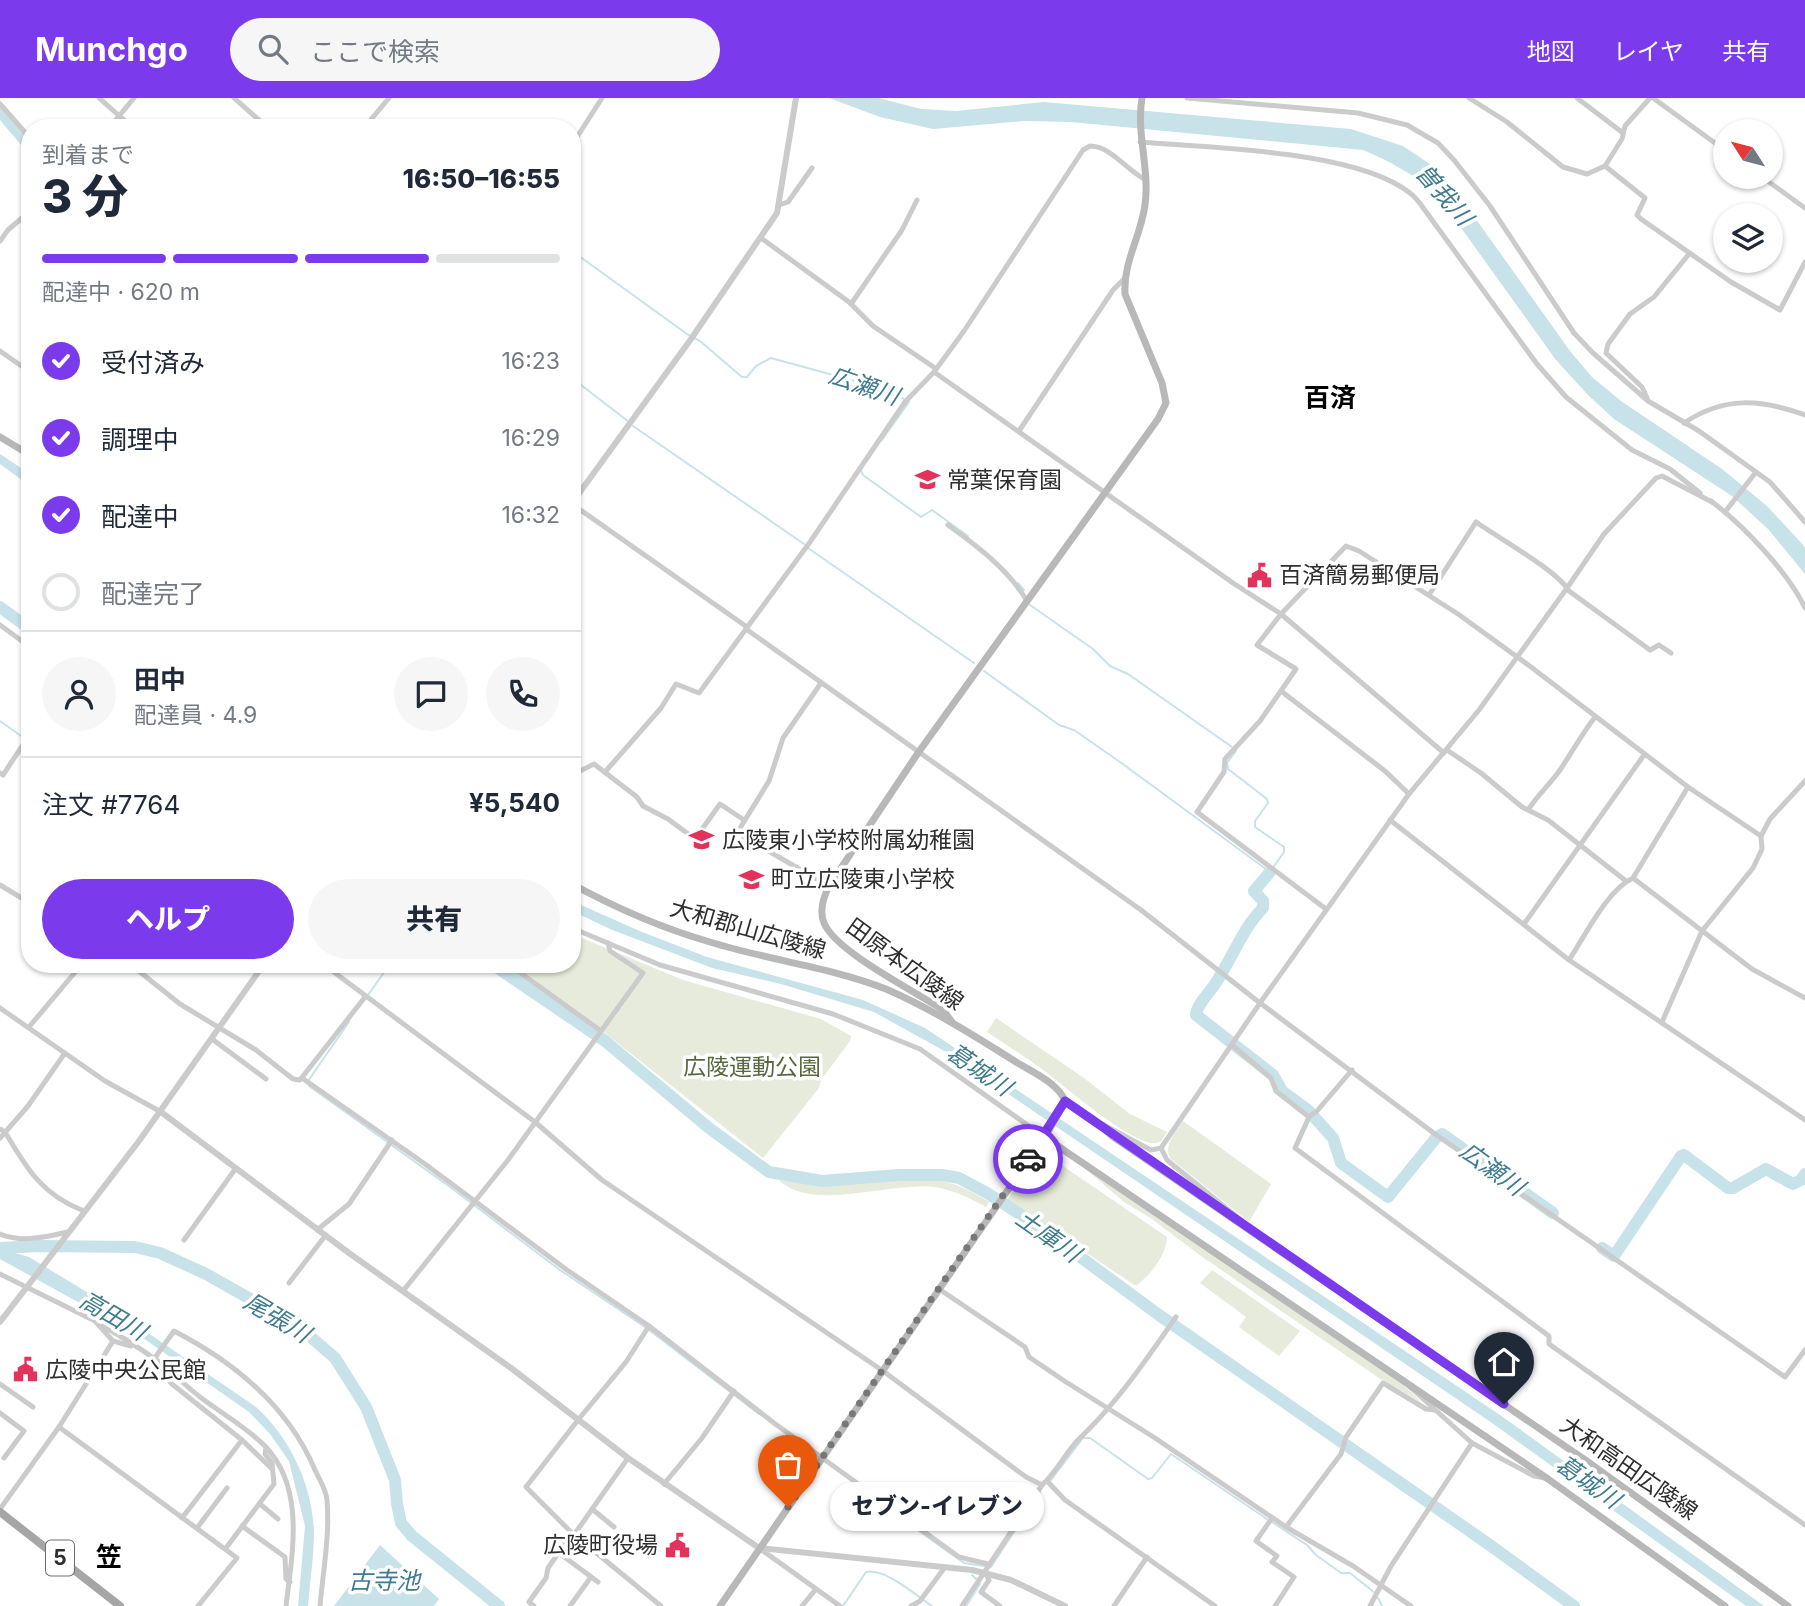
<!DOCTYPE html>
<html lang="ja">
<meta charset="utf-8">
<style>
:root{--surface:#fff;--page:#f6f6f7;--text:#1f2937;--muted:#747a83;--line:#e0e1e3;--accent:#7c3aed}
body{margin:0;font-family:Inter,"Noto Sans JP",sans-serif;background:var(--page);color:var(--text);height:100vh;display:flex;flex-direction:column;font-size:26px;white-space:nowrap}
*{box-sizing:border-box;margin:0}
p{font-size:23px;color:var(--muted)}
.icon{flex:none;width:38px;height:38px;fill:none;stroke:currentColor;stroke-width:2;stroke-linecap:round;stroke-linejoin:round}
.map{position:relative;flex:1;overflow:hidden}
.drawer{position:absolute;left:21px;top:21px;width:560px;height:854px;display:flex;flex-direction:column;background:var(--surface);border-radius:28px;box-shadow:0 2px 5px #0004}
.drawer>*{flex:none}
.needle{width:46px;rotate:306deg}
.controls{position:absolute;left:1713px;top:21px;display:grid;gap:14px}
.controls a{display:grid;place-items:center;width:70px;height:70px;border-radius:50%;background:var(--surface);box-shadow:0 2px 5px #0004;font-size:35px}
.pin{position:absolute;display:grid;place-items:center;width:60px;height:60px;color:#fff;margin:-72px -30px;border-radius:50% 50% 50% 0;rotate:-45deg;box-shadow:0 0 7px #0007}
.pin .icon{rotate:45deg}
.courier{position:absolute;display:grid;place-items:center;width:70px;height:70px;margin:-35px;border:5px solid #7c3aed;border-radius:50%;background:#fff;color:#222;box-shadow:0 2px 9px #0007}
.bubble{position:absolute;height:49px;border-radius:24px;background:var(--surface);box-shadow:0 2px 5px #0004;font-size:23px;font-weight:800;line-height:49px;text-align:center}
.headline em{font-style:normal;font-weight:800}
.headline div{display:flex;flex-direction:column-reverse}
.headline{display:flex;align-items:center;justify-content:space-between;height:119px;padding:0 21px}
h1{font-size:46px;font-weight:800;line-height:52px}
.bar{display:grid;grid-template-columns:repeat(4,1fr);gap:10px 7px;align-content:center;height:84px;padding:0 21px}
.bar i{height:9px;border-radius:5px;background:var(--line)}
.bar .active{background:var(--accent)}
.bar p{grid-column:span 4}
.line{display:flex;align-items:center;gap:18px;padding:0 21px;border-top:2px solid var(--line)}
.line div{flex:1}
.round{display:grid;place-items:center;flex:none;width:74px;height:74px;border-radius:37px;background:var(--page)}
ol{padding:0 21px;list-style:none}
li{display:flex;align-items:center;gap:21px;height:77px}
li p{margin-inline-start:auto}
li .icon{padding:7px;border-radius:50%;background:var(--accent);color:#fff;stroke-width:4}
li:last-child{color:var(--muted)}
li i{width:38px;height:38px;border:4px solid var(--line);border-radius:50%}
.button{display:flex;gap:14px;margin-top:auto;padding:14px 21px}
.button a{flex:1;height:80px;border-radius:42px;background:var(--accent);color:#fff;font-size:28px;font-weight:800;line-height:80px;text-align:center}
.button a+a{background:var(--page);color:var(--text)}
header{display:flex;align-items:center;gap:42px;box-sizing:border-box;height:98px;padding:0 35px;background:var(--accent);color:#fff}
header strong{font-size:33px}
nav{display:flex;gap:38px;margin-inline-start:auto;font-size:24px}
.search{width:490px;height:63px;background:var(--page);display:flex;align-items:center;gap:18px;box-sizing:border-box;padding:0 24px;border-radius:38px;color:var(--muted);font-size:26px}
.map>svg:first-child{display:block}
.green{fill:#e6ebdb}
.water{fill:#c8e2ea}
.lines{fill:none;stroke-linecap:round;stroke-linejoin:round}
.stream{stroke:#c8e2ea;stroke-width:2}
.river{stroke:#c8e2ea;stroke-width:12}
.minor{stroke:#cbcbcb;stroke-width:5}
.tertiary{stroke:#cbcbcb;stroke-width:6}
.secondary{stroke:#b8b8b8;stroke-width:7}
.primary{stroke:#a6a6a6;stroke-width:8}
.done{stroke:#777;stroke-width:7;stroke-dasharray:0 12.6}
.route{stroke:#7c3aed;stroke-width:9}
.labels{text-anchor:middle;stroke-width:7;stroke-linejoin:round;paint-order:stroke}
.shield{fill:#fff;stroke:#6d6d6d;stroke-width:2}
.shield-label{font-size:21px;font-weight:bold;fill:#2e2e2e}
.poi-label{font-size:23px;fill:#2e2e2e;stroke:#fff;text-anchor:start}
.street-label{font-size:23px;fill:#2e2e2e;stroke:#fff}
.park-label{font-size:23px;fill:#57683c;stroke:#fff}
.water-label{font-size:24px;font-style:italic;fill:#3e7b8d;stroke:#fff}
.quarter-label{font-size:26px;font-weight:bold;fill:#000;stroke:#fff}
</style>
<header>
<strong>Munchgo</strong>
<div class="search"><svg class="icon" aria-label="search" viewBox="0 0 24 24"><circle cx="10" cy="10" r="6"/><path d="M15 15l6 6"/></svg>ここで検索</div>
<nav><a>地図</a><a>レイヤ</a><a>共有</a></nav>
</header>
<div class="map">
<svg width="1805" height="1508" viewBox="0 0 1805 1508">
<rect width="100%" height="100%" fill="#fff"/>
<g class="green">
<path d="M572,836l111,46 138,39 30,17 -1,5 -29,39 -2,8 -56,70 -162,-128 -97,-64 68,-2z"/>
<path d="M996,920l88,60 46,36 37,18c-3,5 -5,10 -11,11 -21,4 -92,-57 -110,-71 -19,-14 -39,-27 -59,-40z"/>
<path d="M1183,1023l88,63 -22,38 -79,-64c-6,-14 5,-25 13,-37z"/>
<path d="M1041,1053l126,86c-1,19 -16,37 -31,49l-129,-86z"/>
<path d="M1073,1060l329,225 19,19 -42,-24 -178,-122 -49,-37 -28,-17z"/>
<path d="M908,1081c37,0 50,4 81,23l-3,5c-16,-9 -33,-17 -51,-20 -43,-6 -123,26 -156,-7l44,6z"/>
<path d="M1212,1172l88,61 -21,25 -40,-29 7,-10 -46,-34z"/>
</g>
<g class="water">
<path d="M829,0h50l42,11 35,2 88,-9 307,27 52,17 27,18 28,30 112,157 22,26 29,24 101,68 45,37 38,41v27l-37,-45 -36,-33 -118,-77 -26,-24 -32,-35 -120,-167c-23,-19 -45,-31 -73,-43l-292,-28 -46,-1 -92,8 -53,-12z"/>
<path d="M0,356l30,20v12l-30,-22z"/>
<path d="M572,803l70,31 65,25 156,43 62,28 578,389 261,189h-18l-254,-183 -544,-370 -74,-41 -93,-28 -69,-16 -102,-39 -38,-18z"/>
<path d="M0,1147l8,6 21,6 71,43 156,107c34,31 56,77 58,124 0,24 -4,50 -6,75h-10l7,-80 -16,-65 -19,-27 -21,-22 -106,-74 -143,-79z"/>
<path d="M380,1447l59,54 -5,7h-100z"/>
</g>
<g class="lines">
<g class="stream">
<path d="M572,153l115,83 13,7 42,36h5l9,-11 15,-8 102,28 31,13"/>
<path d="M572,280l57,44"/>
<path d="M633,328l171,118"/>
<path d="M882,342l27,-38"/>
<path d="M861,373l2,4 58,42 11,-7 36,26"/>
<path d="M808,450l166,115"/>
<path d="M1018,485l6,7"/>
<path d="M1030,507l63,44 17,17 18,8 104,73"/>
<path d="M984,573l75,54 15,5 46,32 150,110 14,-20v-5l-29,-20v-6l13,-18 -1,-4 -39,-30 -1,-6 9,-12"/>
<path d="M0,623l24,17"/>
<path d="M368,897l22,-31"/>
<path d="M308,983l41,-59"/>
<path d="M309,988l137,98 114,86 85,57"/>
<path d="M649,1232l110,84"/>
<path d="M1051,1382l32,-42h7l58,41 4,-1 19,-24 96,65"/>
<path d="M1272,1424l35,23 9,10 25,18h9l25,20"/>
<path d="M919,1433l45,32 27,4 49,-75"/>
<path d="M972,1477l4,4"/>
<path d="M1378,1500l4,8"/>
<path d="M843,1508l23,-34c20,-4 49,23 66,34"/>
<path d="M966,1508l14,-22"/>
</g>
<g class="river">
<path d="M0,13l30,35"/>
<path d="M0,509l30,22"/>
<path d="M1270,774l-16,19 9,10v7c-22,22 -32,54 -50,79 -6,8 -16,18 -17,28l77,60 9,16 26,19 25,28 8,25 47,34 48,-59 6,-4 111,79"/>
<path d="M492,866l113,77 104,87 60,44 53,9 77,-6h43l17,3 28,15 50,32 122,90 328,228 87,63"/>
<path d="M0,1150l39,-2 96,1 25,6 46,21 91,51 38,33 31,49 29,73 2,24 4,19 11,13 87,70"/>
<path d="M1602,1150l12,8 67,-100 3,-1 44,33h5l33,-19 27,15 8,-4 4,-6"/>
</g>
<g class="minor">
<path d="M99,0l34,30"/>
<path d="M234,0l34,30"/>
<path d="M1187,0l171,15 49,12 31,18 16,17 36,46 84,127 19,20 55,48 51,30 71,51 35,40"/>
<path d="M1469,0l38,24 56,45 24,7 18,-8 17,-27 3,-13 25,-28"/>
<path d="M1577,0l46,35"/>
<path d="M1653,0l73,53"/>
<path d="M0,6l30,34"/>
<path d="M109,30l25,-30"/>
<path d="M364,30l25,-30"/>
<path d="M461,30l4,-6"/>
<path d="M1140,44c70,6 216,8 270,51 5,4 10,10 14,16l113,155 29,33 66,53 38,19 30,24"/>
<path d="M572,47l30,-47"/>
<path d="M1605,68l40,32 -8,17 4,4 90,63 49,28 25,-48"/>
<path d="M1762,79l43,31"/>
<path d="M779,107l9,-3 24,-34"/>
<path d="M761,140l88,64 24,24 62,42"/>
<path d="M0,143l8,-11 22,-19"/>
<path d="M851,206l51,-74 15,-30"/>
<path d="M0,253l30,21"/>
<path d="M934,274l299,211 48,31 163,139"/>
<path d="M1647,300l-5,-11 -36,-34 2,-9 22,-30 24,-17 35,-43"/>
<path d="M1684,325c40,-27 77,-24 121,-8"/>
<path d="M1019,333l94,-141 11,-11"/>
<path d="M1711,403c32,24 77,71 94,107"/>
<path d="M572,406l175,123"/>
<path d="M1725,414l31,-40"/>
<path d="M948,427c28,20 61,45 79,76"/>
<path d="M1429,497l47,-73c21,15 82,49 93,69l81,59 9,-5 12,8"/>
<path d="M0,527l30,22"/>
<path d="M746,531l395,281 119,93 149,-209 70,-84 88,-122 37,-54 52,-56 6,-2 50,26"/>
<path d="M821,585l-38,55 -14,43 -32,52 92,53"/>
<path d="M1281,593l104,80 24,23"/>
<path d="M1447,652l34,23 41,34 26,13 78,61"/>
<path d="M605,674l56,-64 15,-24 23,9 111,-151 95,-140 29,-30 30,-41 119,-181 7,-4c21,0 37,25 56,34"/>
<path d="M0,675l3,2 27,-41"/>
<path d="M572,677l22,-11 43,33 6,9 25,13 27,20 25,-35 24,16"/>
<path d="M1528,712c10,-15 22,-26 32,-40 12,-18 22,-36 35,-53"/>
<path d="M1390,722l179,140 236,160"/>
<path d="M1633,780l119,91 53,29"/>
<path d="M0,787l30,18"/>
<path d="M1326,811l-129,-97 27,-40 1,-13 35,-38 36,-52 -39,-24 24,-31 65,-68 13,5 99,63 73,53 157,120 73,49"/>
<path d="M1524,826l120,-169"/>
<path d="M572,830l88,37 173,49 87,35 123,87"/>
<path d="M1569,862c16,-24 38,-70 64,-82l55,-91"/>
<path d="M130,866l50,40 76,46 37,29 7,1 65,-83"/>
<path d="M323,866l212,158 67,58 281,191 143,106 16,8"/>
<path d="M508,866l93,67"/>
<path d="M0,910l105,73 56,31"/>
<path d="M1662,924l40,-91 51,-63 9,-19 -1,-13 9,-17 35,-38"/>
<path d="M29,929l53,-63"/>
<path d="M212,941l54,40"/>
<path d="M1232,947l39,33 5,13 33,26"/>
<path d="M1352,972l-35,41 -8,6 -14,31 254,188v8l256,181"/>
<path d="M302,980l123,86 142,106 82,56 125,97 185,134 29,7"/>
<path d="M1102,1026l49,26 10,-2 99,-145 175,131 350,243 20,-27"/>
<path d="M0,1031l5,3c22,37 37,63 79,79"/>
<path d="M0,1040l28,-32 37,-53"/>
<path d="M1161,1050l6,12 85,69"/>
<path d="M317,1132l32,-26 43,-64"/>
<path d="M0,1136c22,9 46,3 68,-2"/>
<path d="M184,1142l52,-72"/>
<path d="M0,1176l95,47 18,20 18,5"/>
<path d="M289,1185l36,-47"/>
<path d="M939,1191l86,58 4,10 37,25 89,56 131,89 67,39 58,40"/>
<path d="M403,1193l105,-131 135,-187 -33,-22 -2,-8"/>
<path d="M95,1223c22,13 44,26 64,41 14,11 27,24 41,35 21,16 46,30 65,49 41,43 27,108 21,160"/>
<path d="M649,1228l-23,36 -48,58 -52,67 46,46 89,73"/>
<path d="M154,1261l20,-28c60,31 114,75 141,139 4,9 11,19 12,30 3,35 -4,71 -7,106"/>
<path d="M160,1264l-1,7 13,15 70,56 29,28"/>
<path d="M0,1286l33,23"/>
<path d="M1410,1289l62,56 62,33 11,2"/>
<path d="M0,1315l24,18 -20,27"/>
<path d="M59,1329l178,131 -39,48"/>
<path d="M1047,1383l18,19 150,106"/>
<path d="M664,1386l38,-46 32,-47"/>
<path d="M260,1406l18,15"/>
<path d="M0,1411l59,-82 54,-86"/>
<path d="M592,1411l22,18"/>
<path d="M182,1420l60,-78"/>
<path d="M1272,1420l-16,23 21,15 -5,6 22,15 -19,29"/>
<path d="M242,1428l43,31 1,22 4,3"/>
<path d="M1286,1429l55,-73 5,-17 37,-54 43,26 9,1"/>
<path d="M197,1430l30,-40"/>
<path d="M574,1437l54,-77"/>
<path d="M226,1450l48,-64 -2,-21 -7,-9 1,-7"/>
<path d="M759,1450l81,58"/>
<path d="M559,1455l39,29"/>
<path d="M985,1474l4,8 -8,12 19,14"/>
<path d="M534,1508l-5,-4 17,-24 2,-10 24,-35"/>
<path d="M570,1508l21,-29"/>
<path d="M802,1508l14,-17"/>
<path d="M911,1508l9,-5 25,-34"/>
<path d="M962,1508l80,-121c15,-13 23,-32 37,-46 38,-36 67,-79 97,-122"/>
<path d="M1114,1508l33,-49"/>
<path d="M1370,1508l21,-40 81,-123"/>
</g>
<g class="tertiary">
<path d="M572,405l119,-164 86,-126 19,-115"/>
<path d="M161,1014l188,141 162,115 117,90 131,90 213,22 39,10 54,26"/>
<path d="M0,1224l139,-181 125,-177"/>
</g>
<g class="secondary">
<path d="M0,339l30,18"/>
<path d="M572,786c42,23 93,45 138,58 58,18 120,25 176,47 44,19 89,47 130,73 16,10 42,21 49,39l-17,31 -328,474"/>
<path d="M952,924l-9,-12c-28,-19 -107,-58 -119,-87 -5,-12 -1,-25 5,-37l89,-133 240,-334 8,-16 -4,-20 -37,-89c-2,-32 16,-58 20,-89 5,-36 -9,-71 -3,-107"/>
<path d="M1065,1003l28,18 19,17 479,328 197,142"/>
<path d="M1043,1038l505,343 177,127"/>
</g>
<path class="primary" d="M0,1414l120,94"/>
</g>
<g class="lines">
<path class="done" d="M788,1409l240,-348"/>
<path class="route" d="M1028,1061l37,-58 439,303"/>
</g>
<defs>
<symbol id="school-bare" viewBox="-9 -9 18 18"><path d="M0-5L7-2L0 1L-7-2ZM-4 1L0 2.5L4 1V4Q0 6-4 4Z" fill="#e1335b" stroke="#fff" stroke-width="2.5" paint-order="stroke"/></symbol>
<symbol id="civic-bare" viewBox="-9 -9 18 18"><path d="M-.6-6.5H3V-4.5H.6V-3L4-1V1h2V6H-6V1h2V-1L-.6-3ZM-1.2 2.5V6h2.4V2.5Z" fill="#e1335b" stroke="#fff" stroke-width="2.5" paint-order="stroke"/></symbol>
</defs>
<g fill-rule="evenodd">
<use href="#school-bare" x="910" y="364" width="35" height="35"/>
<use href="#civic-bare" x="1242" y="460" width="35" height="35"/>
<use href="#school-bare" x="684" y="724" width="35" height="35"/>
<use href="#school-bare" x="734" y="764" width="35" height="35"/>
<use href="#civic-bare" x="8" y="1254" width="35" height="35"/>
<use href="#civic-bare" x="660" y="1430" width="35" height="35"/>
</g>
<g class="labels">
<rect class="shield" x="46" y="1442.5" width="28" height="35" rx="5"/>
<g class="shield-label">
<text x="60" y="1467">5</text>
</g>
<g class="poi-label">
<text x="947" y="390">常葉保育園</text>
<text x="1279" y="485">百済簡易郵便局</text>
<text x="722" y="750">広陵東小学校附属幼稚園</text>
<text x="771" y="789">町立広陵東小学校</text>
<text x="45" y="1280">広陵中央公民館</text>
<text x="658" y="1455" text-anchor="end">広陵町役場</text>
</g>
<g class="street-label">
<text transform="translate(748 831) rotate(16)" y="8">大和郡山広陵線</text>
<text transform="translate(905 866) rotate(36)" y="8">田原本広陵線</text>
<text transform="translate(1629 1370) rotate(35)" y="8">大和高田広陵線</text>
</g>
<g class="park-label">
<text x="752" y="977">広陵運動公園</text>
</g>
<g class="water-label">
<text transform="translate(1444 97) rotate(49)" y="8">曽我川</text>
<text transform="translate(864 288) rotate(19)" y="8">広瀬川</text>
<text transform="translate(979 972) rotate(34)" y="8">葛城川</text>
<text transform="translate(1492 1071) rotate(36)" y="8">広瀬川</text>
<text transform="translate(1048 1138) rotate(35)" y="8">土庫川</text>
<text transform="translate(113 1218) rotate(30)" y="8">高田川</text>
<text transform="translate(277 1220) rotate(31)" y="8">尾張川</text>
<text transform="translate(1588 1384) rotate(35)" y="8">葛城川</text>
<text x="384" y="1491">古寺池</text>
</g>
<g class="quarter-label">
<text x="1330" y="309">百済</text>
<text x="109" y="1468">笠</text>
</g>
</g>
</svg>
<div class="controls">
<a><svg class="needle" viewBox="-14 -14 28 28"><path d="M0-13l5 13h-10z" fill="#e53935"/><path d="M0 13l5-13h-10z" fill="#747a83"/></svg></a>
<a><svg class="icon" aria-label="layers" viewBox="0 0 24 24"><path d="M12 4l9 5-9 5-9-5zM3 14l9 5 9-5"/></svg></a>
</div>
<div class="pin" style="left:788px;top:1409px;background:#ea580c"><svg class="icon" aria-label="bag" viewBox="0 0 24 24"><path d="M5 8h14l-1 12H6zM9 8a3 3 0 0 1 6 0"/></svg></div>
<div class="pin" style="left:1504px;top:1306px;background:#1f2937"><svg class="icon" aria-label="home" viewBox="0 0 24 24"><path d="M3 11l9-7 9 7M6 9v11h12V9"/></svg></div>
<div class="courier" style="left:1028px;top:1061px"><svg class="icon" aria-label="car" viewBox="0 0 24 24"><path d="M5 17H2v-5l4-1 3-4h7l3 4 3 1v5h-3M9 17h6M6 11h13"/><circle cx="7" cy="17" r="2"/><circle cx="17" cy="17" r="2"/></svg></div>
<div class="bubble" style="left:830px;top:1384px;width:214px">セブン-イレブン</div>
<section class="drawer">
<div class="headline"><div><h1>3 分</h1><p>到着まで</p></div><em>16:50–16:55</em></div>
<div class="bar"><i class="active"></i><i class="active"></i><i class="active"></i><i></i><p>配達中 · 620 m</p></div>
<ol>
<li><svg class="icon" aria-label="check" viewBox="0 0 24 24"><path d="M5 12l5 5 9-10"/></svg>受付済み<p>16:23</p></li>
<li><svg class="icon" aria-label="check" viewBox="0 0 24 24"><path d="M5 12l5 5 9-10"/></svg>調理中<p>16:29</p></li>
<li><svg class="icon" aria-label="check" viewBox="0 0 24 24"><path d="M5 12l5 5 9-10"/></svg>配達中<p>16:32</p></li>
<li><i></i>配達完了</li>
</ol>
<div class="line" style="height:126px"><a class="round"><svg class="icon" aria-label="person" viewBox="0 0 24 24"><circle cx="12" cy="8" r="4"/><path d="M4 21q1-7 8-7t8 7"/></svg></a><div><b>田中</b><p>配達員 · 4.9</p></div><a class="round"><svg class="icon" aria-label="chat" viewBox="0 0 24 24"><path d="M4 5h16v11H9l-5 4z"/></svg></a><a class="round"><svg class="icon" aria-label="phone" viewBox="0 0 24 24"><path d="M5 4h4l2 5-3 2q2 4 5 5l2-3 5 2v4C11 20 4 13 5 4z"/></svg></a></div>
<div class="line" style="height:91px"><div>注文 #7764</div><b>¥5,540</b></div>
<div class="button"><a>ヘルプ</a><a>共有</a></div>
</section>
</div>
